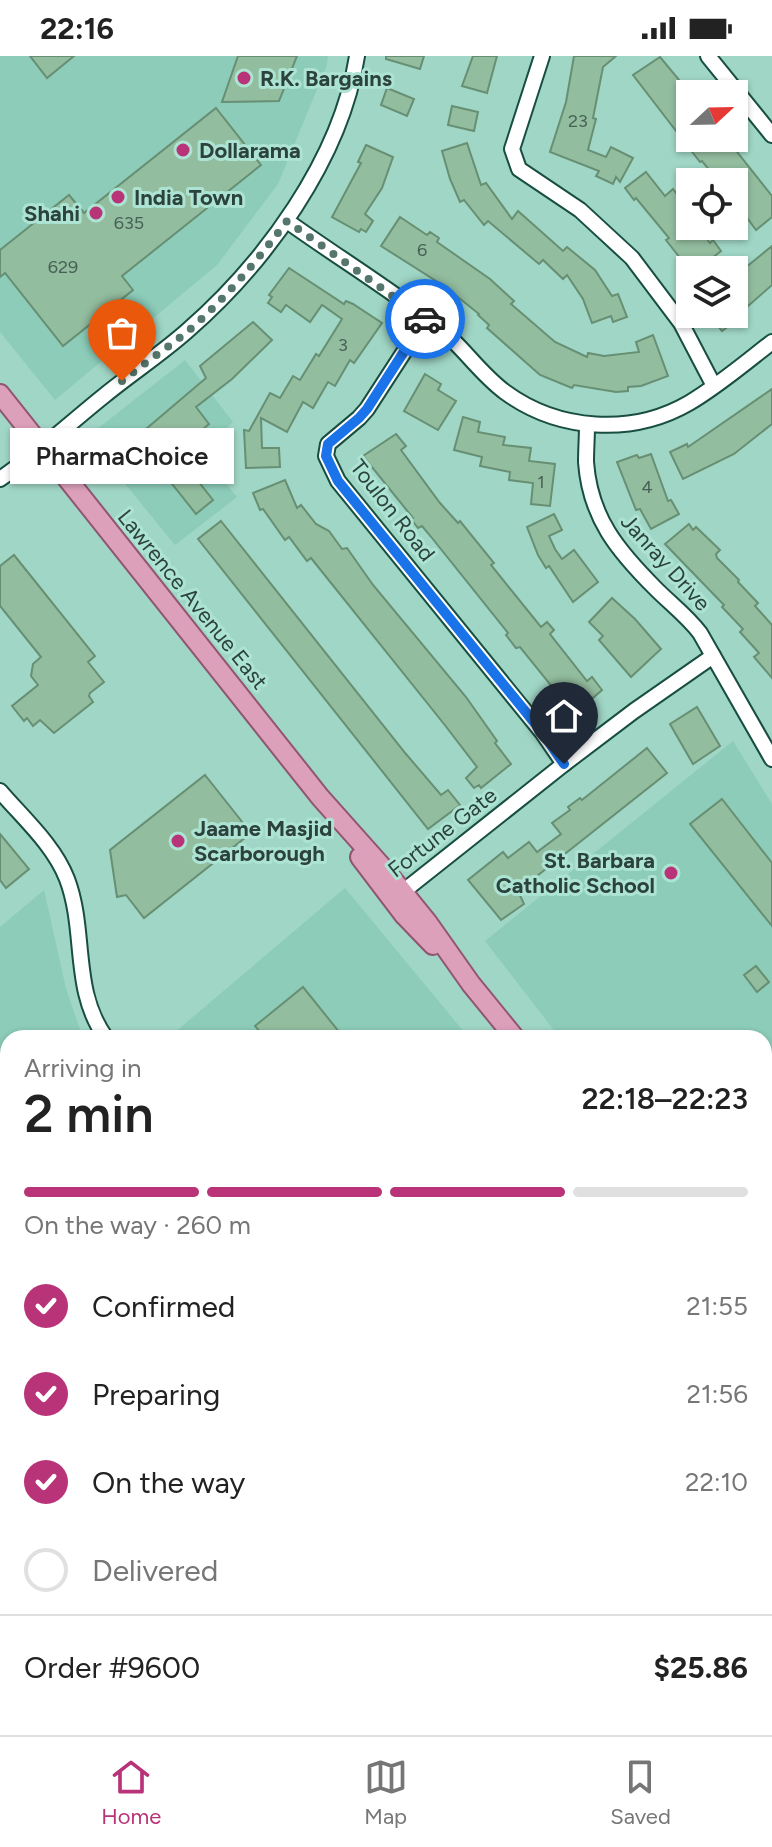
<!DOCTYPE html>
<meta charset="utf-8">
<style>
:root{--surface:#fff;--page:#f2f2f2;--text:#222;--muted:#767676;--line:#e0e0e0;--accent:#b83377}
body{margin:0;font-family:Figtree,sans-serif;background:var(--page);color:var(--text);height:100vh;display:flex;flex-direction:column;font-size:30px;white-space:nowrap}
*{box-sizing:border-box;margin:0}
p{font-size:26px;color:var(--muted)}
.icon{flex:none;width:44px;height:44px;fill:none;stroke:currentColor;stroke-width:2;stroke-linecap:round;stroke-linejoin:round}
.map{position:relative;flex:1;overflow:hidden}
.panel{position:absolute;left:0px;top:974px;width:772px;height:706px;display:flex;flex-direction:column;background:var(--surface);border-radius:24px 24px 0 0;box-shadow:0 2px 6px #0004}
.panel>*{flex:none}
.needle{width:52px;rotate:68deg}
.controls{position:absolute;left:676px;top:24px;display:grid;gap:16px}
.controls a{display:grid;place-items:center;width:72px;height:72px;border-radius:0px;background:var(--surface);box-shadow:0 2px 6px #0004;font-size:40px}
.pin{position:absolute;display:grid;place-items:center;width:68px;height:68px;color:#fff;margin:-82px -34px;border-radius:50% 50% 50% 0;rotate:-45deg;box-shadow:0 0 8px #0007}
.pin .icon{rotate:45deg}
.courier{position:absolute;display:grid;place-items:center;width:80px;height:80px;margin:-40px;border:6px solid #1a73e8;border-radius:50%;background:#fff;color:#222;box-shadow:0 2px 10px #0007}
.bubble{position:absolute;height:56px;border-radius:0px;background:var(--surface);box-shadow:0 2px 6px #0004;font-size:26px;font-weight:600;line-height:56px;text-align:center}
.headline em{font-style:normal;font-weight:600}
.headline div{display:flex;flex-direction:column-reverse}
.headline{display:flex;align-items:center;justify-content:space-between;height:136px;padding:0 24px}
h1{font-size:52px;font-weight:600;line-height:60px}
.bar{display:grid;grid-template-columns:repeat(4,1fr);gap:12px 8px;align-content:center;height:96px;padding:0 24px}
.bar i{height:10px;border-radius:6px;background:var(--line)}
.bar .active{background:var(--accent)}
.bar p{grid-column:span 4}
.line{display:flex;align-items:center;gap:20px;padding:0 24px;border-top:2px solid var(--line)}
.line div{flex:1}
ol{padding:0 24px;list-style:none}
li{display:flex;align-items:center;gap:24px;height:88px}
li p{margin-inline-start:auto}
li .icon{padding:8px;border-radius:50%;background:var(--accent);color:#fff;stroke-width:4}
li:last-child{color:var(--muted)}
li i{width:44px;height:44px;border:4px solid var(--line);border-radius:50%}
.status{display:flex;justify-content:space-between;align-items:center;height:56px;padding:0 40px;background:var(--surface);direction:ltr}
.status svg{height:22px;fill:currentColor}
.dock{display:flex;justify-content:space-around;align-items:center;height:112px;border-top:2px solid var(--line);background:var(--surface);font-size:22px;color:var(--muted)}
.dock a{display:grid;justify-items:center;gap:4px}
.dock .active{color:var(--accent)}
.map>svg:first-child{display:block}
.built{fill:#8cccb9}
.green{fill:#be9377}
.building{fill:#93bd9f;stroke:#678f73;stroke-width:2}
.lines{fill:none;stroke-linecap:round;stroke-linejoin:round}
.minor-casing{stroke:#184e41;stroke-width:18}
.major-casing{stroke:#905671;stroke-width:22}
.minor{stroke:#fff;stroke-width:14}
.major{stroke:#dda0bb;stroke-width:18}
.done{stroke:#55766c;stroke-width:8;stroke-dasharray:0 14.4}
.route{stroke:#1a73e8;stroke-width:10}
.poi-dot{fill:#b83377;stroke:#ace3d2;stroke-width:3}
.labels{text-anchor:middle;stroke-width:6;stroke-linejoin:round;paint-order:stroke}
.number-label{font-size:18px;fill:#466155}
.poi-label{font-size:22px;font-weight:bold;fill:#2c423c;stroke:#ace3d2;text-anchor:start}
.street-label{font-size:22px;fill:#2c423c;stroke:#ace3d2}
</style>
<div class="status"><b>22:16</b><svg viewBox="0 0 49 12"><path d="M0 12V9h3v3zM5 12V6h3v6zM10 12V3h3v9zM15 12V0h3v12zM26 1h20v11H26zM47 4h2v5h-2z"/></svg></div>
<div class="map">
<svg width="772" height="1679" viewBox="0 0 772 1679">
<rect width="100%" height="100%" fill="#a0d6c5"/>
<g class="built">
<path d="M0,0h328l-1,9 -49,119 -61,81 -162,135 -55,-68z"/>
<path d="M185,304l48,62 -33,29 37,46 -62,48 -88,-108z"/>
<path d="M733,685l39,63v295l-8,6v-67h-204l-75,-97z"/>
<path d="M345,832l124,150h-301z"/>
<path d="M44,834l22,99 17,49h-75v599l-8,5v-715z"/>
</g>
<path class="green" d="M0,1225l8,2v70l-8,-5z"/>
<g class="building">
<path d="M30,0h44l-27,22z"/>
<path d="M238,0h59l-18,45 -57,1z"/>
<path d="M386,0h38l-4,13 -34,-10z"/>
<path d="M473,0h24l-10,37 -25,-7z"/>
<path d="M574,0h42l-13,11 -10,51 3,1 -8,31 18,7 5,-10 22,11 -13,24 -4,-5 -3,7 -17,-8 3,-5 -49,-19 16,-50z"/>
<path d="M660,1l30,36v45h36l46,58v21l-16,13 -22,-30v-18h-15l-17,-21 -2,1 -67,-87z"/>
<path d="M387,32l27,11 -7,17 -26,-11z"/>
<path d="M452,50l26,6 -4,19 -26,-6z"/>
<path d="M216,52l45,57 -139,111 11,14 -70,56 -58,-73 -5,4v-27l69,-55 15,18z"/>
<path d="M467,87l14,42 5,-2 26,36 6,-8 45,40 4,-4 28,23 17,26 6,-2 9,23 -14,5 -2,-6 -19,7 -9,-24 -16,-24 -4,4 -20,-19 -4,4 -51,-43 -4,4 -20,-25 -4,2 -10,-23 -8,-28z"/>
<path d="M366,89l27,12 -11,31 -17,26 8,7 -7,11 -5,-3 -2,3 -27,-15 29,-54 -3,-1z"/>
<path d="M646,116l19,24 8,-7 17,22v15h7l13,17 3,-3 8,11 -24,19h-11l-9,-10 3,-2 -14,-18 3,-2 -33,-40 -2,2 -9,-12z"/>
<path d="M400,161l27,18 3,-3 9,6 -2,4 53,37 24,22 -3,3 44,38 32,15 1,-4 16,3 35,-4 -3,-10 17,-7 15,41 -27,10 -13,1v4l-12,1 -42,-7 -2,3 -32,-13 -53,-47 2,-3 -11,-10 1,-1 -35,-28 -63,-40z"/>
<path d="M772,190v39l-33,29h5l-22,17 -13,-17h25v-37z"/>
<path d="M289,212l55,36 2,-3 7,3 29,19 -28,40 -4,-3 -15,26 -7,-4 -15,26 -10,-6 -16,30 -26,-14 1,30h17l1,19 -34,1 -2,-38 5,1 21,-38 10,5 13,-22 7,4 16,-26 3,2 23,-37 -20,-14 -12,17 -24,-17 -5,7 -13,-9 4,-6 -3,-2z"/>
<path d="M253,266l19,18 -40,39 -36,28 13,17 -34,28 38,48 -17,14 -27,-34 3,-3 -33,-42 67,-57 -6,-12z"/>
<path d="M425,318l16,10 -3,6 18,11 -18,29 -34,-19z"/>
<path d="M772,333v35l-38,30 -51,25 -13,-27 17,-8 1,3z"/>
<path d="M463,361l17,5 -2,10 27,5 -2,8 28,3 -2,13 26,3 -5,42 -19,-2 2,-21 -24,-3 1,-8 -30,-6 2,-9 -28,-7z"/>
<path d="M396,378l10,12 -5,4 39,53 18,20 2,-2 34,42 -3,2 50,62 6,-5 7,8 -4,4 37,47 5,-4 10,13 -31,27 -12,-16 3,-2 -42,-52 -4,1 -10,-13 2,-2 -76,-95 -10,-12 -4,2 -7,-9 2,-1 -50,-62z"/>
<path d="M651,398l17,47 3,-1 8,14 -28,15 -11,-20 -4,1 -19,-48 17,-6 3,-1 2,3z"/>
<path d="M285,424l12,28 4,-3 15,19 13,7 13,18 5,-1 26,37 93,112 31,44 -2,2 16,21 -30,24 -2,-3 -5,3 -8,-10 11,-11 -33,-43 -133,-166 -4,3 -18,-24 -4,3 -22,-31 -3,1 -7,-17z"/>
<path d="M554,458l8,16 -13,6 6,13 7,10 12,-9 24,32 -25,20 -24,-36 -3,2 -8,-13 -11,-28z"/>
<path d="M221,465l185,233 35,41 7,-5 12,15 -32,24 -230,-290z"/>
<path d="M689,468l4,6 3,-3 24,23 -4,4 1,4 22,22 -1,2 20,21 -3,3 17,19v53l-18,-21 5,-4 -19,-21 3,-3 -21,-22 2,-2 -59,-61z"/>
<path d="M14,499l81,101 -7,6 16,20 -14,11 -1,3 4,6 -39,31 -14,-13 -7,6 -6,-8 -3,3 -12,-15 26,-21 -7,-9 2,-12 8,-7 -41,-51v-40z"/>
<path d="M612,542l23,21 26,30 -30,28 -32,-37 4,-4 -14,-14z"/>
<path d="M697,651l23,39 -27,18 -23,-40z"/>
<path d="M647,692l20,25 -149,118 6,13 -23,16 -33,-40 35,-28 5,6 21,-16 8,10 24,-18 -9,-11 18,-13 -2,-3 12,-9 2,2z"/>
<path d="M205,719l46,58 -107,85 -18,-23 -9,2 -7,-47z"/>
<path d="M722,743l50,64v63l-82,-102z"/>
<path d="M0,778l29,35 -23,19 -6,-8z"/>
<path d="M756,910l13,16 -12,10 -13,-17z"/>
<path d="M303,931l41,51h-79l-10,-12z"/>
</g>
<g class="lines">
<defs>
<g id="minor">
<path d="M542,0l-30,93 7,20 61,41 52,48 49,65 33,63"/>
<path d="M708,0l64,79"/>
<path d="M287,165c49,35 101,67 149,104 26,20 43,48 69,67 53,39 127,44 184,11 29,-17 56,-40 83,-61"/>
<path d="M426,262l-59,91 -8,9 -31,26 -2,12 12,25 204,251 22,32"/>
<path d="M587,369c0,12 -1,25 -1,37 4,56 32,89 70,127 15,15 31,27 44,44l72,126"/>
<path d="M0,423c37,-25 70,-56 105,-84 27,-22 56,-41 82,-64 77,-67 154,-171 170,-275"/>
<path d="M0,735c23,27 54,54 67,88 20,53 4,111 39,159"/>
<path d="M395,842l169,-134 70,-53 79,-55"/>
<path d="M764,1411l8,-5"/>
<path d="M764,1426l8,-1"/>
<path d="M55,1679l9,-7"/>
<path d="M377,1679l9,-7"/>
</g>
<g id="major">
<path d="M0,338l320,403 65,73 43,53 43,61 44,54"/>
<path d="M360,801l44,58 29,30"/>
<path d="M764,1287l8,8"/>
<path d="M764,1307l8,14"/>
</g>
</defs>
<use href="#minor" class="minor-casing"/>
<use href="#major" class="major-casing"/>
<use href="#minor" class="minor"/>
<use href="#major" class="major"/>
</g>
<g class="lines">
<path class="done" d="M122,325c21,-17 44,-32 65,-49 38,-33 70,-71 100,-111l138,98"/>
<path class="route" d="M425,263l-58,90 -8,9 -31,26 -2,12 12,25 204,251 22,32"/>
</g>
<g class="poi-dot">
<circle cx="244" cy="22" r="8"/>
<circle cx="183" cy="94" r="8"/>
<circle cx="118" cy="141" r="8"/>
<circle cx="96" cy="157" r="8"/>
<circle cx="178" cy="785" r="8"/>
<circle cx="671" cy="817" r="8"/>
</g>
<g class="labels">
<g class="number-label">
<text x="578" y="71">23</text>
<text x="129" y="173">635</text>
<text x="422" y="200">6</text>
<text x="63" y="217">629</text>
<text x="343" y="295">3</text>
<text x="541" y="432">1</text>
<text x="647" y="437">4</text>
</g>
<g class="poi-label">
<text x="260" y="30">R.K. Bargains</text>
<text x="199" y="102">Dollarama</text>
<text x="134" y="149">India Town</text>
<text x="80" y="165" text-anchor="end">Shahi</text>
<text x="194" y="780">Jaame Masjid<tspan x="194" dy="25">Scarborough</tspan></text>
<text x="655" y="812" text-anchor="end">St. Barbara<tspan x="655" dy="25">Catholic School</tspan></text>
</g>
<g class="street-label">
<text transform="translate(393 454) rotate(52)" y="8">Toulon Road</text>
<text transform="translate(666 506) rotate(48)" y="8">Janray Drive</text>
<text transform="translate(193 543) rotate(51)" y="8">Lawrence Avenue East</text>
<text transform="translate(442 776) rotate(-38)" y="8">Fortune Gate</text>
</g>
</g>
</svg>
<div class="controls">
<a><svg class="needle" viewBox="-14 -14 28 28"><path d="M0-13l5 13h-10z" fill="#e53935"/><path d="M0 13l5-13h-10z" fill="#767676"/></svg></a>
<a><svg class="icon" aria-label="locate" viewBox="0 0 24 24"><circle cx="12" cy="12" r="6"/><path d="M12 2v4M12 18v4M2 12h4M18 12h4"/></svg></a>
<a><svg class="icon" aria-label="layers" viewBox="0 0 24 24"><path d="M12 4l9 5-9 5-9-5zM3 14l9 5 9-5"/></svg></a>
</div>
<div class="pin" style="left:122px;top:325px;background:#ea580c"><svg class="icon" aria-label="bag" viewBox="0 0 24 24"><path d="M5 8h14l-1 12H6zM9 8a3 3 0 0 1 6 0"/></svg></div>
<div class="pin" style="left:564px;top:708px;background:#1f2937"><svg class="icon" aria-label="home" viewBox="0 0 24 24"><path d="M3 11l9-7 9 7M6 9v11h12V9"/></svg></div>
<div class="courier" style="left:425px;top:263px"><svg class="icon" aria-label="car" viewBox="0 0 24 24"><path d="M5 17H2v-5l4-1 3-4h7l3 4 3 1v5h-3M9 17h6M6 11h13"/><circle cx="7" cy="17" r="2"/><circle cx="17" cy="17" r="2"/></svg></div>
<div class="bubble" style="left:10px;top:372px;width:224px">PharmaChoice</div>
<section class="panel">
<div class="headline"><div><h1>2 min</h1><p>Arriving in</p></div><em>22:18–22:23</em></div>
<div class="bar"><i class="active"></i><i class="active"></i><i class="active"></i><i></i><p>On the way · 260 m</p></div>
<ol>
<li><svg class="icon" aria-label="check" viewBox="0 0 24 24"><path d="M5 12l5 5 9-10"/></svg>Confirmed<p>21:55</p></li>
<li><svg class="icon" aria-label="check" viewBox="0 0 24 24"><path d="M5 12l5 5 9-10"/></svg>Preparing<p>21:56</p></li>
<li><svg class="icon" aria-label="check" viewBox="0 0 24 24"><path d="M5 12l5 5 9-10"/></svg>On the way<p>22:10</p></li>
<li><i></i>Delivered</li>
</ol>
<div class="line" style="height:104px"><div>Order #9600</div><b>$25.86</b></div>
</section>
</div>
<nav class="dock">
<a class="active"><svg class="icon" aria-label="home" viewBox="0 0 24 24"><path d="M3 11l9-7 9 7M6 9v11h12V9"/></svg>Home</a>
<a><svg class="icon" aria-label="map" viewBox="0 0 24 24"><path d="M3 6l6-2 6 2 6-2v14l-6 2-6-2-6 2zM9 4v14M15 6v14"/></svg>Map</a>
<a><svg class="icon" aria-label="saved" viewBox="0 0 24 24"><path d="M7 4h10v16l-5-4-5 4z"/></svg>Saved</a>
</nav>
